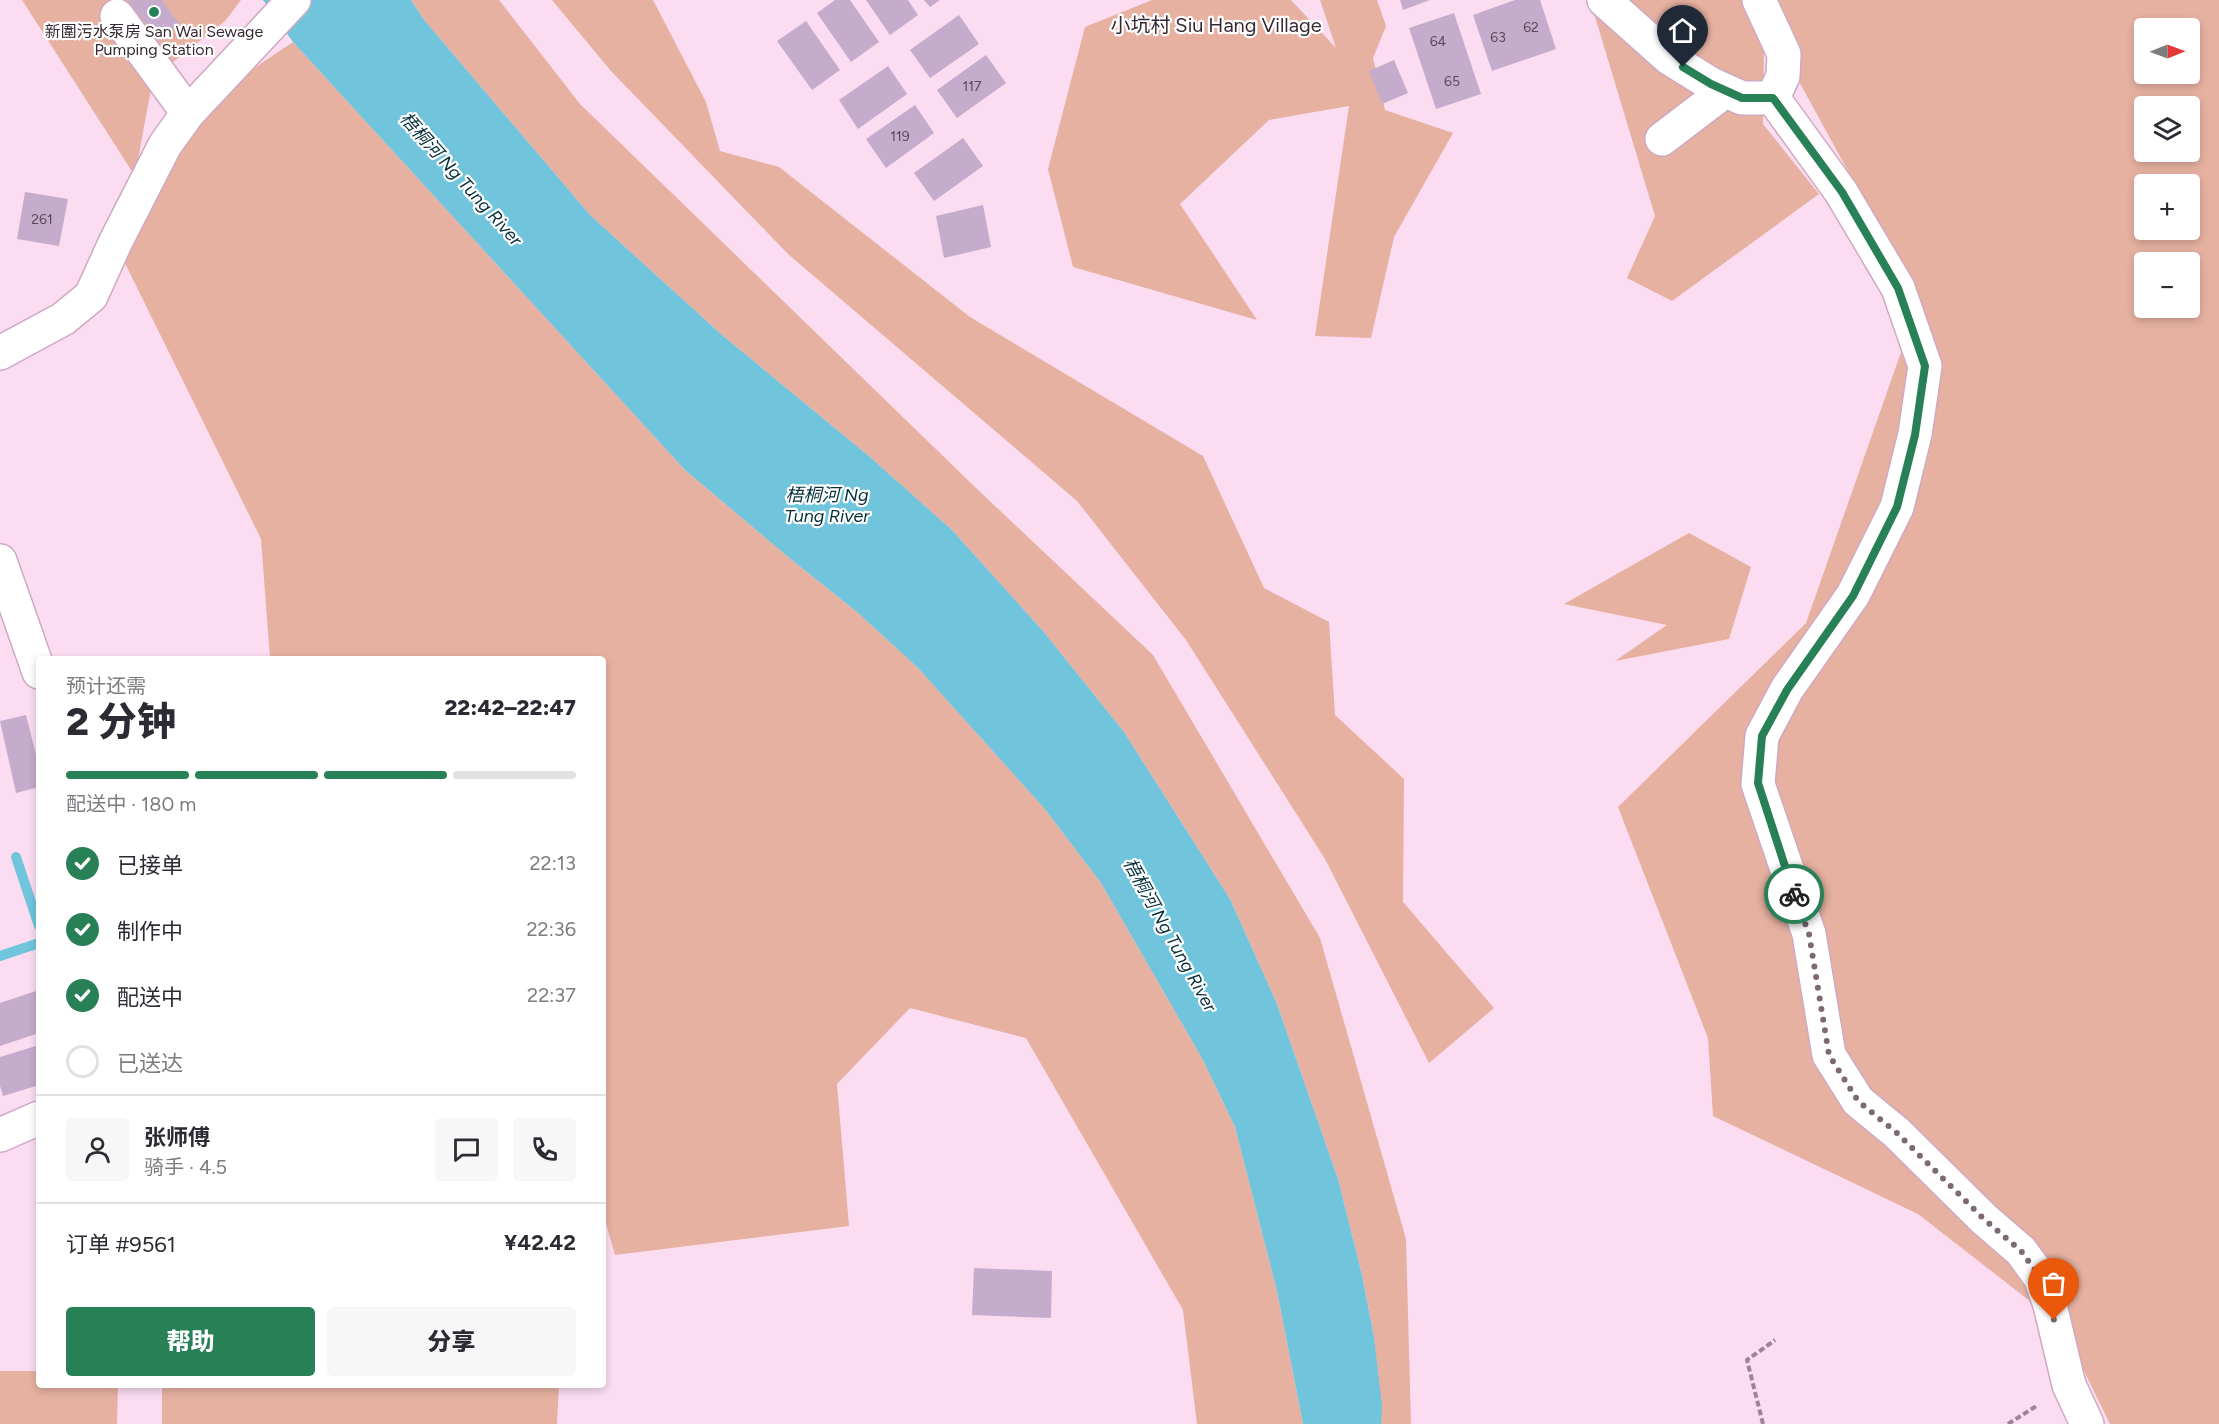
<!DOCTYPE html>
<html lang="zh">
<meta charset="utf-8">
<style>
:root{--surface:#fff;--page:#f7f7f7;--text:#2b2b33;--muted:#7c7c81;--line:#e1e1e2;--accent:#278056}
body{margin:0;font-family:Figtree,"Noto Sans SC",sans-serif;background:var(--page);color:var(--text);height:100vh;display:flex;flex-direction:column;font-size:22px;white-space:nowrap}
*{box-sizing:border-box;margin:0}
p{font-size:20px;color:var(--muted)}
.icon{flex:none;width:33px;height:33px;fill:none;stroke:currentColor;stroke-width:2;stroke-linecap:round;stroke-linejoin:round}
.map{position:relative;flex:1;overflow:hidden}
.details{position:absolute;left:36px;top:656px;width:570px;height:732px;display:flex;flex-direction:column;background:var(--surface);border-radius:6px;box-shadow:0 3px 9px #0003}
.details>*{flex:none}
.needle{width:39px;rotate:89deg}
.fabs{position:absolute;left:2134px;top:18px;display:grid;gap:12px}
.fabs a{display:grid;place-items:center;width:66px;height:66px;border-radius:6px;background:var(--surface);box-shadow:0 3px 9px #0003;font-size:30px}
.pin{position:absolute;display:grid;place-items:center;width:51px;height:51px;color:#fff;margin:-62px -26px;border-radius:50% 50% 50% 0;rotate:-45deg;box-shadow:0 0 6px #0007}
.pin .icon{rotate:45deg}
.courier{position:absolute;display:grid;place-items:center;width:60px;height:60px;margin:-30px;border:4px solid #278056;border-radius:50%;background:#fff;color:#222;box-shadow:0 2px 8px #0007}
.head em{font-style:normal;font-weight:800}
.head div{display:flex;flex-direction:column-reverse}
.head{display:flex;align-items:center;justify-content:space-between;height:102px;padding:0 30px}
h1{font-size:39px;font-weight:800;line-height:45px}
.bar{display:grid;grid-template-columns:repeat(4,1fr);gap:9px 6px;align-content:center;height:72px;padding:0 30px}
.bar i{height:8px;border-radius:4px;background:var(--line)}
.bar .on{background:var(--accent)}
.bar p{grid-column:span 4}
.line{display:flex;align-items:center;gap:15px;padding:0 30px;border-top:2px solid var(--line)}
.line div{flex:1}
.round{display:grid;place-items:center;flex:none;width:63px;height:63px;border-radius:6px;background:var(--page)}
ol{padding:0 30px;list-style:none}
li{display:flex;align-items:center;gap:18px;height:66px}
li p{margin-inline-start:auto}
li .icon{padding:6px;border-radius:50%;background:var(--accent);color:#fff;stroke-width:4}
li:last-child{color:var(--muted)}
li i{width:33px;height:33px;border:3px solid var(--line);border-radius:50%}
.cta{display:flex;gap:12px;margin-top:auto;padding:12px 30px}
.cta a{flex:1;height:69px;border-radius:6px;background:var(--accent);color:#fff;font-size:24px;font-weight:800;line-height:69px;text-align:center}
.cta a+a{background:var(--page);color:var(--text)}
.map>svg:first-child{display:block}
.green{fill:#e6b1a1;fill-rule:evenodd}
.water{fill:#70c5dd}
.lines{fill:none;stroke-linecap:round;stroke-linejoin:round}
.stream{stroke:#70c5dd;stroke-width:10}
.building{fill:#c5abcc}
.minor-casing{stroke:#cfa9c2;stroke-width:36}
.path{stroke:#9b8494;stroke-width:4;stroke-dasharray:6 3;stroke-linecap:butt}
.minor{stroke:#fff;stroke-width:33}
.done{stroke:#7c6876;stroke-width:6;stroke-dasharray:0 10.8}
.route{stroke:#278056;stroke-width:8}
.poi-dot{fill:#278056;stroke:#fff;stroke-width:2}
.labels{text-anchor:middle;stroke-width:4.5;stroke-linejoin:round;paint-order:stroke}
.number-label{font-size:14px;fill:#5a4a59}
.poi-label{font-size:16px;fill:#372933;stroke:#fff}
.water-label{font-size:18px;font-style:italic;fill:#052f3a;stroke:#fff}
.quarter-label{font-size:20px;fill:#372933;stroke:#fff}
</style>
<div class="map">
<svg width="2219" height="1424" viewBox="0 0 2219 1424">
<rect width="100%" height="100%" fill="#fbdcf1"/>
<g class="green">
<path d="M22,0h219l-16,21 -72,57 -18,98z"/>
<path d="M411,0h88l81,104 396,384 177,167 167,283 86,301 5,185h-32l1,-24 -6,-63 -12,-62 -24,-96 -61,-175 -47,-105 -106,-167 -81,-101 -91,-101 -82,-73 -148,-122 -132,-120 -165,-194z"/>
<path d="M552,0h101l53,102 14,49 59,16 191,150 233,139 61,132 65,34 6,93 69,64 -1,123 91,106 -65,55 -104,-204 -139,-219 -109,-139 -289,-247 -177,-183z"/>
<path d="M1152,0h139l45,48 -16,-48h57l9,26 -13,32 12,52 68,23 -59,104 -23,101 -56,-2 34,-230 -80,14 -89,84 77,116 -184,-53 -25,-98 37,-142z"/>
<path d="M1590,0h153l21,48 -1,76 56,70 -147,107 -45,-23 28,-62z"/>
<path d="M1771,0h448v1424h-109l-48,-98 -144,-112 -205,-98 -5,-78 -90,-231 188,-184 113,-322 -135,-247zM2145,28h45v46h-45zM2145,106h45v46h-45zM2145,184h45v46h-45zM2145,262h45v46h-45z"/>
<path d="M293,42l392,428 108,91 64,51 61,56 126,140 57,75 102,177 32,67 42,164 26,133h-106l-14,-114 -157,-272 -116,-30 -73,76 12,142 -234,29 -12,-42v-555h-333l-9,-119 -146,-296 73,-130z"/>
<path d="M1689,533l62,34 -22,72 -114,22 52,-36 -103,-21z"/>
<path d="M0,1371h39v13l79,1 -1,39h-117z"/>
<path d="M162,1385h397l-2,39h-395z"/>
</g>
<path class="water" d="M263,0h148l14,21 165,194 132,120 148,122 82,73 91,101 81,101 106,167 47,105 61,175 24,96 12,62 8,69 -1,18h-78l-26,-133 -42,-164 -32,-67 -102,-177 -57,-75 -126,-140 -61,-56 -64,-51 -108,-91 -392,-428z"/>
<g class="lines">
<g class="stream">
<path d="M16,857l23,69"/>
<path d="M0,956l39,-13"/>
</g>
</g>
<g class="building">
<path d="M128,0h34l17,24 -21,16z"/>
<path d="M835,0h15l29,42 -28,20 -34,-49z"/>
<path d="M866,0h42l10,15 -28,20z"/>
<path d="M924,0h16l-10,7z"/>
<path d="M1400,0h30l-27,10z"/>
<path d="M1515,0h25l16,49 -64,22 -19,-56z"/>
<path d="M1454,13l27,81 -45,15 -27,-81z"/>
<path d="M959,15l20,29 -49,34 -20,-28z"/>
<path d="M806,21l34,49 -28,20 -35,-49z"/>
<path d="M986,55l20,28 -49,35 -20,-28z"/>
<path d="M1394,60l14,33 -26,11 -13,-33z"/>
<path d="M888,66l19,28 -49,35 -19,-29z"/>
<path d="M915,105l19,28 -48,35 -20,-29z"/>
<path d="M963,138l20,28 -49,35 -20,-28z"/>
<path d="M25,192l43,7 -9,47 -42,-7z"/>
<path d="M983,205l8,42 -47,11 -8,-42z"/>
<path d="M26,715l13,52v20l-23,6 -16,-72z"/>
<path d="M39,990v43l-39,13v-43z"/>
<path d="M39,1045v40l-36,11 -3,-10v-29z"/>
<path d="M974,1268l78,3 -1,47 -79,-3z"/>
</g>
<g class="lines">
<defs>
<g id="minor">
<path d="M1604,0l65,58 42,26 31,14h31"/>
<path d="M1759,0l25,54 -1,22 -10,22"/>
<path d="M117,16l71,97"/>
<path d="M1773,98l68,94 57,96 27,78 -10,68 -18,73 -44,88 -66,94 -25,47 -4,48 51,150 20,121 29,46 39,32 87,86 37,32 19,26 10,28 19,80 18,39"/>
<path d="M1662,139l63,-48"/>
<path d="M0,353l63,-34 28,-23 24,-53 50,-98 23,-32 106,-113"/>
<path d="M0,561l39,111"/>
<path d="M0,1135l39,-17"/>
</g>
</defs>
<use href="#minor" class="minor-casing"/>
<g class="path">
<path d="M1763,1424l-16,-64 28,-20"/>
<path d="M2008,1424l30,-19"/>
</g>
<use href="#minor" class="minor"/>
</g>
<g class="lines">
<path class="done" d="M1794,894l15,40 20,121 29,46 39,32 87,86 37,32 19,26 14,43"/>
<path class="route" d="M1683,67l28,17 31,14h31l69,94 56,96 27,78 -10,69 -18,72 -44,89 -66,94 -25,46 -4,47 36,111"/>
</g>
<circle class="poi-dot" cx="154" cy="12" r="6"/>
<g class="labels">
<g class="number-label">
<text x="1531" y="32">62</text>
<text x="1498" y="42">63</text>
<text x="1438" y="46">64</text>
<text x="1452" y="86">65</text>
<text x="972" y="91">117</text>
<text x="900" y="141">119</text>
<text x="42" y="224">261</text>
</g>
<g class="poi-label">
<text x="154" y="37">新圍污水泵房 San Wai Sewage<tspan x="154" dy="18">Pumping Station</tspan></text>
</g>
<g class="water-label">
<text transform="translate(461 179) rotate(48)" y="6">梧桐河 Ng Tung River</text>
<text x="827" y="501">梧桐河 Ng<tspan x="827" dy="21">Tung River</tspan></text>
<text transform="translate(1170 935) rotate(61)" y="6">梧桐河 Ng Tung River</text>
</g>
<g class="quarter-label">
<text x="1216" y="32">小坑村 Siu Hang Village</text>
</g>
</g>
</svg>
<div class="fabs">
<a><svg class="needle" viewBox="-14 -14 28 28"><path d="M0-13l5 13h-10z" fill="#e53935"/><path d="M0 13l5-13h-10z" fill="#7c7c81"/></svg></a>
<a><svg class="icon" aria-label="layers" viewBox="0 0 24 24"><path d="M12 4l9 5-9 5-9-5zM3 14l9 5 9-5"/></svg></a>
<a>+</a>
<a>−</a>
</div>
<div class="pin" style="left:2054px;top:1320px;background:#ea580c"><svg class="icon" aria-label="bag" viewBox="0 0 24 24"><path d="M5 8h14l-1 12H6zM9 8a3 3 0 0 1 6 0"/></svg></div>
<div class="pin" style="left:1683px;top:67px;background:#1f2937"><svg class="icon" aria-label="home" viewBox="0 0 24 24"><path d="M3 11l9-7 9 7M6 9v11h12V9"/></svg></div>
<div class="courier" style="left:1794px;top:894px"><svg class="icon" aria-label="bike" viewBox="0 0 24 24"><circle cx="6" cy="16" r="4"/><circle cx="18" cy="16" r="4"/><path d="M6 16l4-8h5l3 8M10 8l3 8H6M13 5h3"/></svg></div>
<section class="details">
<div class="head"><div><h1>2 分钟</h1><p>预计还需</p></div><em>22:42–22:47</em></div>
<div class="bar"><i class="on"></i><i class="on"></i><i class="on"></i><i></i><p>配送中 · 180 m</p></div>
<ol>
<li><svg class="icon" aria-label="check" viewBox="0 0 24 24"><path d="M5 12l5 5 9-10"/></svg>已接单<p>22:13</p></li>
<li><svg class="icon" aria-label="check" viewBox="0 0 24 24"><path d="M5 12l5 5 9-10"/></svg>制作中<p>22:36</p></li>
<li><svg class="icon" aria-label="check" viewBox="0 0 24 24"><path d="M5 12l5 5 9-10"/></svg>配送中<p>22:37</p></li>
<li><i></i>已送达</li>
</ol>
<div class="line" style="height:108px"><a class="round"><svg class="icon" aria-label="person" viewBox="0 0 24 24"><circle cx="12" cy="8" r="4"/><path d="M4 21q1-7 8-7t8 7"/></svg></a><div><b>张师傅</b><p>骑手 · 4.5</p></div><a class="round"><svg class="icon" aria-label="chat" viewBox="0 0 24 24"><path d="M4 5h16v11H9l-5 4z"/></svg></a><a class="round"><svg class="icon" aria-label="phone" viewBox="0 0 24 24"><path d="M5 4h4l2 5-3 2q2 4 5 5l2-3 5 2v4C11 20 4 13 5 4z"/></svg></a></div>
<div class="line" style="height:78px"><div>订单 #9561</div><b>¥42.42</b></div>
<div class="cta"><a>帮助</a><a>分享</a></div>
</section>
</div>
